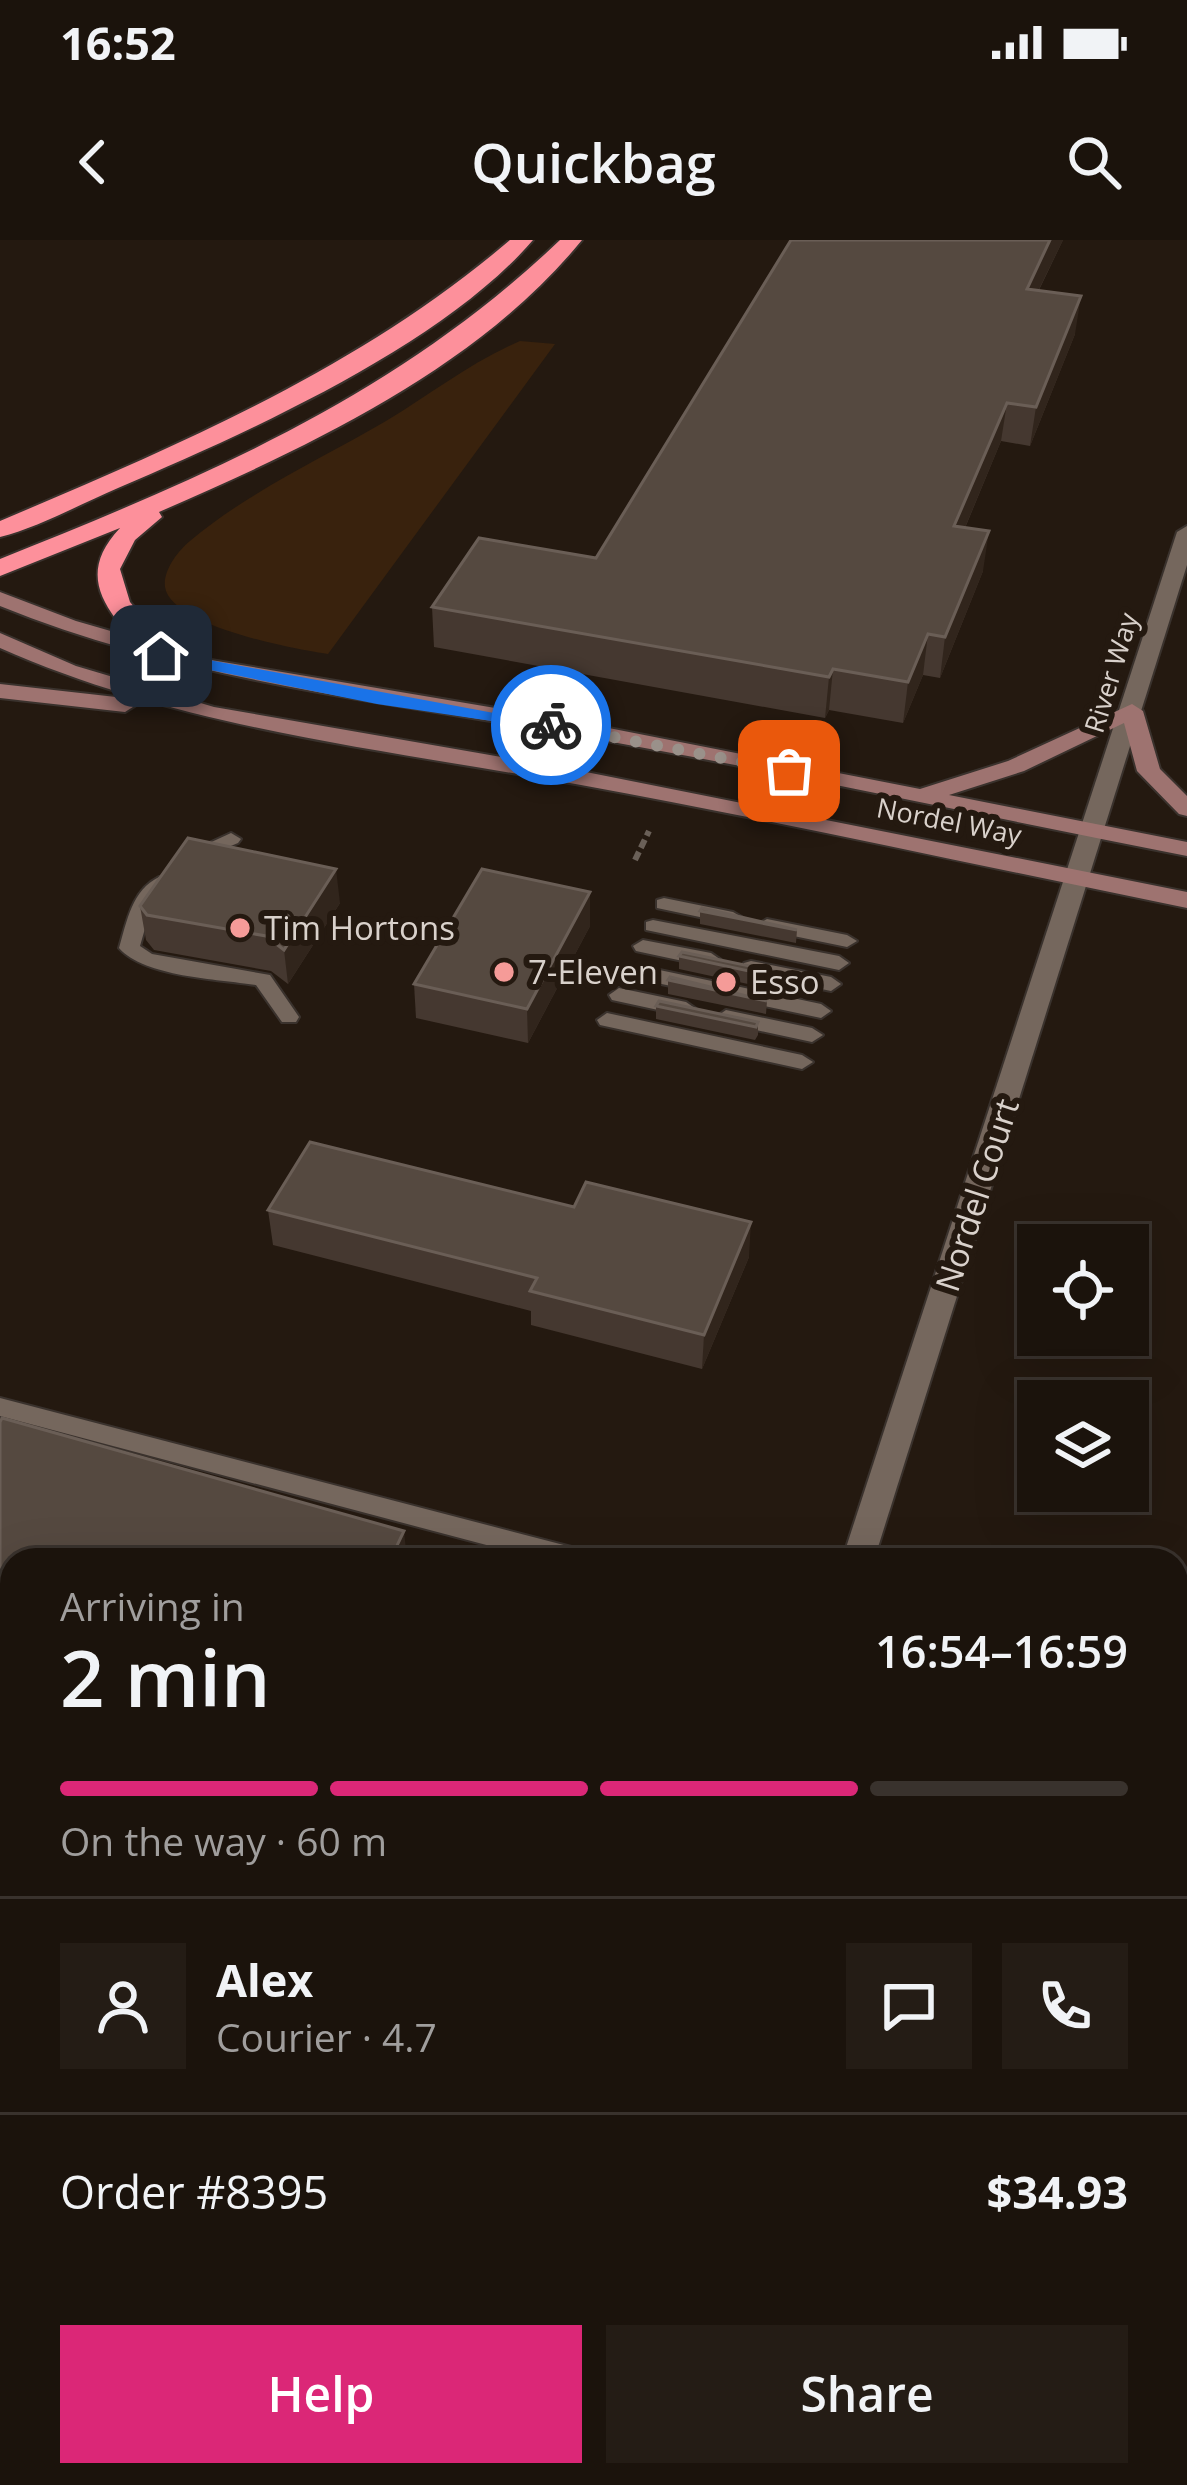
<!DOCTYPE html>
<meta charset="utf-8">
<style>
:root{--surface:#1b130c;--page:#241c15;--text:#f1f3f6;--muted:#a09e9d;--line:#39322d;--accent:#db2777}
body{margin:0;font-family:"Open Sans",sans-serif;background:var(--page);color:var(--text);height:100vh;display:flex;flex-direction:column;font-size:45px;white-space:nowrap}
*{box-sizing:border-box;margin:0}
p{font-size:39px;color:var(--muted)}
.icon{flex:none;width:66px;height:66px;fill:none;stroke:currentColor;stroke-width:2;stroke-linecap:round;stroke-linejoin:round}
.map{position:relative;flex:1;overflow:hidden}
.panel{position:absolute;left:0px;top:1308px;width:1188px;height:939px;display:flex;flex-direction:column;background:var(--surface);border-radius:36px 36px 0 0;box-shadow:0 12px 48px #0002,0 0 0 3px var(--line)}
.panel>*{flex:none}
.controls{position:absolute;left:1017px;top:984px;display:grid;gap:24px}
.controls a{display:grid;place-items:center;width:132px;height:132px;border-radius:0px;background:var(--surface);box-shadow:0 12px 48px #0002,0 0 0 3px var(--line);font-size:60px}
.pin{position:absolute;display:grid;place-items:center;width:102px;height:102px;color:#fff;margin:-51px;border-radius:24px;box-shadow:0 6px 18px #0006}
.courier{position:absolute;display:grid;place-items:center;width:120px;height:120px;margin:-60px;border:9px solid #1a73e8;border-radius:50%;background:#fff;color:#222;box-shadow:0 3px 15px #0007}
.head em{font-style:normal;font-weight:600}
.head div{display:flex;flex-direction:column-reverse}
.head{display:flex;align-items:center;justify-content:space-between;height:204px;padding:0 60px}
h1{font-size:78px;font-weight:600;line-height:90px}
.bar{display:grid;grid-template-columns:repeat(4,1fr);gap:18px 12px;align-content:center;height:144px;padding:0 60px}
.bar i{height:15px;border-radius:9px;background:var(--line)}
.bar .on{background:var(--accent)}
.bar p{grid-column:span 4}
.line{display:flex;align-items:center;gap:30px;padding:0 60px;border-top:3px solid var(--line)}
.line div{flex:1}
.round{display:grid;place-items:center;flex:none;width:126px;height:126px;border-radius:0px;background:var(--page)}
.primary-button{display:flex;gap:24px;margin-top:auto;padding:24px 60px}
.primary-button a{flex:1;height:138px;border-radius:0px;background:var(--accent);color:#fff;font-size:48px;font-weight:600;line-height:138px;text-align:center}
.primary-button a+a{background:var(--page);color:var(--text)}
.status{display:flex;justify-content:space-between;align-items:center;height:84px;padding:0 60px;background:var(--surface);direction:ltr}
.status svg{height:33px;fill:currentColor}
header{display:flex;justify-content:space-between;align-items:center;height:156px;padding:0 60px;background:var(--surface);font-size:54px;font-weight:600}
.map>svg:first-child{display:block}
.green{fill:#39220d}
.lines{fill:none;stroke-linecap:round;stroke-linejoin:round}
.lane-casing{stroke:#3a322d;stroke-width:4}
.street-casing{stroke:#3a322d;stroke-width:4}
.secondary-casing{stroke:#3a322d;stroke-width:4}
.highway-casing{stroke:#3a322d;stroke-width:4}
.path{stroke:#6a6058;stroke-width:6;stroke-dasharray:9 4.5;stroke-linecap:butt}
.lane{fill:#75675d;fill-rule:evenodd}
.street{fill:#75675d;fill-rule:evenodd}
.secondary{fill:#9e7370;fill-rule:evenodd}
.highway{fill:#fd909b;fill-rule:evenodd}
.wall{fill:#453830}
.shaded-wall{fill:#31251c}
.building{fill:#554940;stroke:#6a5e56;stroke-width:3}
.route{fill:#1a73e8}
.done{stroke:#9a918a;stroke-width:12;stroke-dasharray:0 21.6}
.poi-dot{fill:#f59b98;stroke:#241910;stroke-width:4.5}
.labels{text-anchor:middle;stroke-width:12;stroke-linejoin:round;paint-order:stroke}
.far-street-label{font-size:27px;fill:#d9d1cb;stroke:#241910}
.poi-label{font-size:33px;fill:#d9d1cb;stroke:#241910;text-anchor:start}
.street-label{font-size:33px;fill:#d9d1cb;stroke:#241910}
</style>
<div class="status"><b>16:52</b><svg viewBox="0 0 49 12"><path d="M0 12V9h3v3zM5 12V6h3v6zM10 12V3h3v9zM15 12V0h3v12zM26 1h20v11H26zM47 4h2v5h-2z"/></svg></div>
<header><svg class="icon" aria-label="back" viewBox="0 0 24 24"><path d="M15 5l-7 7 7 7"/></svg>Quickbag<svg class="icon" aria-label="search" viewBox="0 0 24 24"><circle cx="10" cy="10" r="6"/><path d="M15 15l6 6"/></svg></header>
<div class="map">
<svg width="1187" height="2245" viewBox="0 0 1187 2245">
<rect width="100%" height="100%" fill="#241910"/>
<path class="green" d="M520,101l35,3 -227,310c-35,-5 -157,-28 -163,-67 -2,-17 13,-36 25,-46 58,-49 131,-82 196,-120 45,-27 85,-59 134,-80z"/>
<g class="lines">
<defs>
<g id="lane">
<path d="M231,593l10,6 -3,4 -49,20 -10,-6z"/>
<path d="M159,637l10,6 -17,21 -12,42 12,8 118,21 29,42 -3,5h-14l-26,-37c-39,-6 -111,-8 -137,-37 8,-27 13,-58 40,-71z"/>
<path d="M664,658l69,14 10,6 -10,6 -76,-16v-8z"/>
<path d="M767,679l80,16 10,6 -10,6 -87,-18 -3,-4z"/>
<path d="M653,680l186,36 10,7 -10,7 -193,-40v-8z"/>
<path d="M643,700l68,13 10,7 -10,7 -75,-16 -3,-5z"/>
<path d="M751,721l80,16 10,7 -10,7 -87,-18v-10z"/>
<path d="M631,724l190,40 10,7 -10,7 -197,-42v-10z"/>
<path d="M619,748l67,14 10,7 -10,7 -74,-16 -3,-5z"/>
<path d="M726,770l86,18 11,7 -11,7 -93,-20 -3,-5z"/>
<path d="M607,773l195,42 11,7 -11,7 -202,-44 -3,-5z"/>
<path d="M0,1158l583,152 9,3 4,7h-53l-543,-144z"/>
<path d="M0,2200l12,4v31h7l-7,3 -12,-4z"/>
<path d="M37,2235h59l4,10h-59z"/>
<path d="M270,2235h34l-4,10h-34z"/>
</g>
<g id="street">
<path d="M1187,286v39l-313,995h-32l335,-1028z"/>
<path d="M1176,2122l11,4v42l-11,-4z"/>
<path d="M546,2235h42l-3,10h-42z"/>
</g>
<g id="secondary">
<path d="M0,352l76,29 135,39 362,61 347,68 88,-28 124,-57 11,7 17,58 27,27v20l-8,-2 -42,-43 -13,-48 -100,48 -75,24 238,47v14c-205,-40 -408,-85 -614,-121 -194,-35 -388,-54 -573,-129z"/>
<path d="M0,393l76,33 138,41 367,64 606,121v16c-202,-41 -403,-86 -606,-123 -198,-36 -395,-55 -581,-137z"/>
<path d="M0,444l125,14 11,7 -11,7 -125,-14z"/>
</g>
<g id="highway">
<path d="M510,0h23c-91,106 -286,193 -415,248 -38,16 -78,39 -118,49v-16c181,-77 359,-152 510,-281z"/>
<path d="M560,0h22c-105,129 -274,207 -423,272l3,5 -27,23 -15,29 10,33 44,54 -4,6h-18c-38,-45 -82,-81 -32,-134l-120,48v-17c207,-83 397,-163 560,-319z"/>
</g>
</defs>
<use href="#lane" class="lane-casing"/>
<use href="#street" class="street-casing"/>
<use href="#secondary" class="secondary-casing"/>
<use href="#highway" class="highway-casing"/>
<path class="path" d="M635,620l14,-29"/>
<use href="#lane" class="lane"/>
<use href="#street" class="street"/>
<use href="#secondary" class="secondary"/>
<use href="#highway" class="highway"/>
</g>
<g class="wall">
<path d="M791,0h272l-24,50 36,44 -45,112 -29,-5 -36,87 18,43 -43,107 -17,-3 -20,48 -74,-13 -4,8 -391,-71 -2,-40 164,-49z"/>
<path d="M340,663l-52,81 -17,-13 -117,-21 -8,-10 -6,-34z"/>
<path d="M700,671l97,19 -1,13 -96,-19z"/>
<path d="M590,686l-62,117 -112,-25 -2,-34z"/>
<path d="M679,716l100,16 -1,13 -2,5 -97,-21z"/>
<path d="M668,740l99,21 -1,13 -98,-20z"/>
<path d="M656,766l102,16v13l-3,5 -99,-21z"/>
<path d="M268,970l481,47 -47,112 -171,-44v-14l-258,-66z"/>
<path d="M0,1182l12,138v864l-12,-5z"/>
<path d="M1176,1542l11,3v359l-11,-3z"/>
<path d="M147,2235h71l-5,10h-40z"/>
</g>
<g class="shaded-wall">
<path d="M1050,0h13l-42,86 6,-37z"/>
<path d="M1081,56l-6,38 -45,112 6,-39z"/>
<path d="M1007,163l-6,38 -52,125 5,-40z"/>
<path d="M989,291l-6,40 -43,107 5,-41z"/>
<path d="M928,394l-5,41 -20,48 5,-41z"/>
<path d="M833,429l-4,41 -4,8 4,-41z"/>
<path d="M336,629l4,34 -52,81 -4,-34z"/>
<path d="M590,652v34l-62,117 -1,-34z"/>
<path d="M751,982l-2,35 -47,112 2,-34z"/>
<path d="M404,1291l3,29 -15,-4z"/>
<path d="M197,2235h21l-5,10h-11z"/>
</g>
<g class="building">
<path d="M791,0h259l-23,49 54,7 -45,111 -29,-4 -53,123 35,5 -44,106 -17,-3 -20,48 -75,-13 -4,8 -397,-70 47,-69 117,20z"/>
<path d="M188,598l148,31 -52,81 -18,-14 -119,-21 -7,-9z"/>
<path d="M482,629l108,23 -63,117 -113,-25z"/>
<path d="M702,668l95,22 -97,-19z"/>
<path d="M682,712l97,20 -2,5 -98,-21z"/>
<path d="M670,737l97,24 -99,-21z"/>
<path d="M659,761l99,21 -2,5 -100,-21z"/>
<path d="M310,902l264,65 12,-25 165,40 -47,113 -174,-44 7,-13 -269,-68z"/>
<path d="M2,1178l402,113 -12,25 14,4h-394v843l-12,-5 2,-569 -2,-1v-216l2,1 1,-29 -3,-1v-161z"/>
<path d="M1176,1542l11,3v322l-11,-4z"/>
</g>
<path class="route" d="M161,411l398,74 -8,5 -174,-26 -221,-45z"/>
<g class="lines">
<path class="done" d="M551,485l238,46"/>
</g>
<g class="poi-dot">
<circle cx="240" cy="688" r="12"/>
<circle cx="504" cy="732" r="12"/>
<circle cx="726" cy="742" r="12"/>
</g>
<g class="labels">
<g class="far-street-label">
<text transform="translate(1112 433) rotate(-73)" y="9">River Way</text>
<text transform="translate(949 582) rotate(11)" y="9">Nordel Way</text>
</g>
<g class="poi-label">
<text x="264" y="700">Tim Hortons</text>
<text x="528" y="744">7-Eleven</text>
<text x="750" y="754">Esso</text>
</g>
<g class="street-label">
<text transform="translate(977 955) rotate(-72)" y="12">Nordel Court</text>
</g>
</g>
</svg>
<div class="controls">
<a><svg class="icon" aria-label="locate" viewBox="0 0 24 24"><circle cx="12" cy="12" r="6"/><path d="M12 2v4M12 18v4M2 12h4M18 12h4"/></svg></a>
<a><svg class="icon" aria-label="layers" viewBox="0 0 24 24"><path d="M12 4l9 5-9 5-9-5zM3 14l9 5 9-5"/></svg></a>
</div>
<div class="pin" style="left:789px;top:531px;background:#ea580c"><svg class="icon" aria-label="bag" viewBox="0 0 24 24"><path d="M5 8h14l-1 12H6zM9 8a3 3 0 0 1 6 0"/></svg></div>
<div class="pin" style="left:161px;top:416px;background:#1f2937"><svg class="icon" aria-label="home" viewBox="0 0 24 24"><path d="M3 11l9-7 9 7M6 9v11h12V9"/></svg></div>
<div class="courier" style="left:551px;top:485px"><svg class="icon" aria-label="bike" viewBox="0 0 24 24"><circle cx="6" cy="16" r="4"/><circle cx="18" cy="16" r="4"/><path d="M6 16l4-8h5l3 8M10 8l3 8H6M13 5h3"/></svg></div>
<section class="panel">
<div class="head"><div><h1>2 min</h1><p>Arriving in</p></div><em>16:54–16:59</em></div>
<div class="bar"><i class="on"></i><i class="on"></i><i class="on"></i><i></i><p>On the way · 60 m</p></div>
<div class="line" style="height:216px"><a class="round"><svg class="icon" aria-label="person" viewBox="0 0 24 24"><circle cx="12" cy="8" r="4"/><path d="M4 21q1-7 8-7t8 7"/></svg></a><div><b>Alex</b><p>Courier · 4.7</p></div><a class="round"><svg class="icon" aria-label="chat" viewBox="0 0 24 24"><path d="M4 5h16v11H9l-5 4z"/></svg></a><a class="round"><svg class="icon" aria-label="phone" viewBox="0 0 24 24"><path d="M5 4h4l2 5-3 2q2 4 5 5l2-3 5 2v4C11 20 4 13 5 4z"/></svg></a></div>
<div class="line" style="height:156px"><div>Order #8395</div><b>$34.93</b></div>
<div class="primary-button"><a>Help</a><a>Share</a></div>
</section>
</div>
